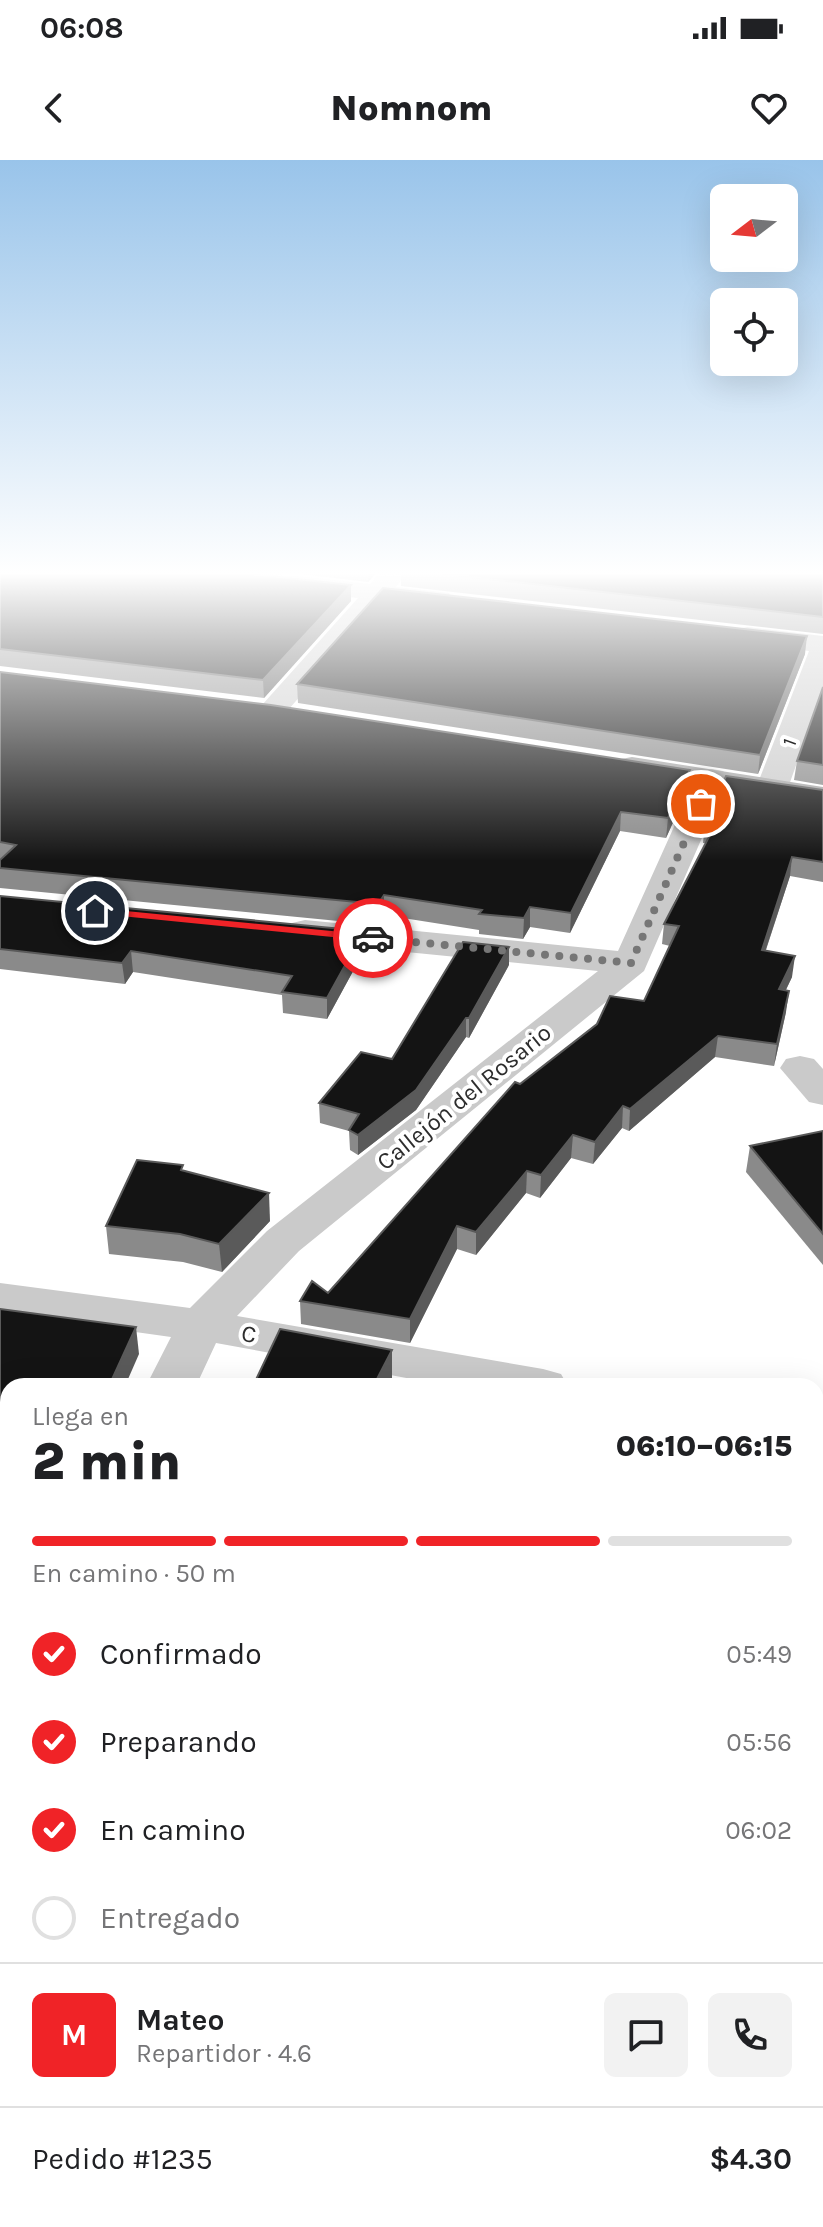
<!DOCTYPE html>
<html lang="es">
<meta charset="utf-8">
<style>
:root{--surface:#fff;--page:#f2f2f2;--text:#202124;--muted:#757577;--line:#e0e0e0;--accent:#f02327}
body{margin:0;font-family:Karla,sans-serif;background:var(--page);color:var(--text);height:100vh;display:flex;flex-direction:column;font-size:30px;white-space:nowrap}
*{box-sizing:border-box;margin:0}
p{font-size:26px;color:var(--muted)}
.icon{flex:none;width:44px;height:44px;fill:none;stroke:currentColor;stroke-width:2;stroke-linecap:round;stroke-linejoin:round}
.map{position:relative;flex:1;overflow:hidden}
.drawer{position:absolute;left:0px;top:1218px;width:824px;height:850px;display:flex;flex-direction:column;background:var(--surface);border-radius:24px 24px 0 0;box-shadow:0 8px 32px #0002}
.drawer>*{flex:none}
.needle{width:52px;rotate:254deg}
.tools{position:absolute;left:710px;top:24px;display:grid;gap:16px}
.tools a{display:grid;place-items:center;width:88px;height:88px;border-radius:12px;background:var(--surface);box-shadow:0 8px 32px #0002;font-size:40px}
.pin{position:absolute;display:grid;place-items:center;width:68px;height:68px;color:#fff;margin:-34px;border:4px solid #fff;border-radius:50%;box-shadow:0 2px 8px #0007}
.courier{position:absolute;display:grid;place-items:center;width:80px;height:80px;margin:-40px;border:6px solid #f02327;border-radius:50%;background:#fff;color:#222;box-shadow:0 2px 10px #0007}
.head em{font-style:normal;font-weight:800}
.head div{display:flex;flex-direction:column-reverse}
.head{display:flex;align-items:center;justify-content:space-between;height:136px;padding:0 32px}
h1{font-size:52px;font-weight:800;line-height:60px}
.bar{display:grid;grid-template-columns:repeat(4,1fr);gap:12px 8px;align-content:center;height:96px;padding:0 32px}
.bar i{height:10px;border-radius:6px;background:var(--line)}
.bar .active{background:var(--accent)}
.bar p{grid-column:span 4}
.line{display:flex;align-items:center;gap:20px;padding:0 32px;border-top:2px solid var(--line)}
.line div{flex:1}
.round{display:grid;place-items:center;flex:none;width:84px;height:84px;border-radius:12px;background:var(--page)}
ol{padding:0 32px;list-style:none}
li{display:flex;align-items:center;gap:24px;height:88px}
li p{margin-inline-start:auto}
li .icon{padding:8px;border-radius:50%;background:var(--accent);color:#fff;stroke-width:4}
li:last-child{color:var(--muted)}
li i{width:44px;height:44px;border:4px solid var(--line);border-radius:50%}
.status{display:flex;justify-content:space-between;align-items:center;height:56px;padding:0 40px;background:var(--surface);direction:ltr}
.status svg{height:22px;fill:currentColor}
header{display:flex;justify-content:space-between;align-items:center;height:104px;padding:0 32px;background:var(--surface);font-size:36px;font-weight:800}
.map>svg:first-child{display:block}
.lines{fill:none;stroke-linecap:round;stroke-linejoin:round}
.minor{fill:#cacaca;fill-rule:evenodd}
.major{fill:#a5a5a5;fill-rule:evenodd}
.wall{fill:#8a8a8a}
.shaded-wall{fill:#5a5a5a}
.building{fill:#141414;stroke:#5a5a5a;stroke-width:2}
.route{fill:#f02327}
.done{stroke:#767676;stroke-width:8;stroke-dasharray:0 14.4}
.labels{text-anchor:middle;stroke-width:8;stroke-linejoin:round;paint-order:stroke}
.far-street-label{font-size:20px;fill:#2d2d2d;stroke:#fff}
.street-label{font-size:24px;fill:#2d2d2d;stroke:#fff}
</style>
<div class="status"><b>06:08</b><svg viewBox="0 0 49 12"><path d="M0 12V9h3v3zM5 12V6h3v6zM10 12V3h3v9zM15 12V0h3v12zM26 1h20v11H26zM47 4h2v5h-2z"/></svg></div>
<header><svg class="icon" aria-label="back" viewBox="0 0 24 24"><path d="M15 5l-7 7 7 7"/></svg>Nomnom<svg class="icon" aria-label="heart" viewBox="0 0 24 24"><path d="M12 20l-8-8c-3-5 5-10 8-4 3-6 11-1 8 4z"/></svg></header>
<div class="map">
<svg width="823" height="2067" viewBox="0 0 823 2067">
<rect width="100%" height="100%" fill="#fff"/>
<g class="lines">
<g class="minor">
<path d="M164,411h87l119,13 11,-13h21l3,4 -9,12 53,6 4,6 -4,6 -9,2 -57,-6 -101,116 -10,3 -10,-3 -5,-6 5,-6 96,-107 -182,-19 -9,-3z"/>
<path d="M747,467l76,9v53l-35,99 -5,7 -11,3 -11,-3 -5,-7 53,-137 -72,-10 -4,-6 4,-6z"/>
<path d="M712,609l11,2 5,7 -84,193 -345,280 -62,65 306,53 18,5 7,12h-118l-234,-43 -20,43h-50l25,-49 -171,-24v-30l190,25 77,-77 331,-260 -293,-29 -13,-3 -5,-8 5,-8 13,-3 313,31 78,-173 5,-7z"/>
<path d="M800,896l14,3 9,10v36l-14,-3 -29,-34 6,-9z"/>
<path d="M8,1532v63l-8,3v-64z"/>
<path d="M823,1644v54l-7,2v-54z"/>
<path d="M8,1770v62l-8,1v-62z"/>
</g>
<path class="major" d="M632,597l191,30v20l-202,-34 -5,-7 5,-7z"/>
</g>
<g class="wall">
<path d="M0,411l351,30 -87,97 -264,-32z"/>
<path d="M276,411h102l-10,11z"/>
<path d="M401,411h422v63l-422,-48z"/>
<path d="M805,494l-47,120 -460,-71 -1,-19z"/>
<path d="M0,512l690,98 -2,19 -22,49 -46,-7 -50,102 -40,-6 -7,12 -44,-5v-4l-95,-15 -5,10 -379,-37z"/>
<path d="M823,527v98l-29,-5 3,-19z"/>
<path d="M823,630v92l-33,-6 -24,74 26,27 -6,13v22l-12,54 -59,-9 -86,74 -7,-3 -29,36 -22,-6 -31,40 -14,-5 -50,62 -19,-6 -47,94 -109,-19 -1,-23 28,-8 192,-209 124,-83 26,-55 -8,-2 2,-20 42,-81h-3l2,-19z"/>
<path d="M0,736l364,35v20l-37,68 -44,-6 -1,-18 -149,-23 -8,12 -125,-15z"/>
<path d="M509,805l-40,73 -3,-1 -50,73 -58,45 -8,-5 -1,-19 -29,-8 -1,-20 73,-44z"/>
<path d="M823,971v134l-77,-93 4,-26z"/>
<path d="M184,1010l86,51 -48,51 -39,-10 -74,-8 -3,-28z"/>
<path d="M8,1659v48l-7,-30z"/>
<path d="M816,1792l7,27v248h-32l-2,-7h27z"/>
<path d="M8,1912v148h38l-2,7h-13l-31,-8v-128z"/>
</g>
<g class="shaded-wall">
<path d="M368,411h10l-10,11z"/>
<path d="M351,425v16l-87,97 -1,-18z"/>
<path d="M807,476l-2,18 -47,120 2,-19z"/>
<path d="M690,610l-2,19 -22,49 2,-20z"/>
<path d="M621,652l-1,19 -50,102 1,-20z"/>
<path d="M792,697l-2,19 -31,94 3,-20z"/>
<path d="M384,735v20l-5,10 -1,-21z"/>
<path d="M530,747v20l-7,12 1,-21z"/>
<path d="M364,771v20l-37,68v-21z"/>
<path d="M509,787v18l-40,73v-20z"/>
<path d="M131,791l2,21 -8,12 -3,-21z"/>
<path d="M795,796l-3,21 -16,33 3,-21z"/>
<path d="M789,831l-3,21 -12,54 3,-22z"/>
<path d="M466,858v19l-50,73 -58,45v-20z"/>
<path d="M718,876l-3,21 -86,74 1,-22z"/>
<path d="M623,946l-1,22 -29,36 2,-22z"/>
<path d="M573,975l-2,23 -31,40 1,-23z"/>
<path d="M527,1011l-1,22 -50,62v-23z"/>
<path d="M269,1033l1,28 -48,51 -3,-28z"/>
<path d="M457,1066v23l-47,94v-24z"/>
<path d="M136,1167l3,27 -14,32h-16z"/>
<path d="M392,1190v28l-4,8 -11,-7z"/>
<path d="M8,1366v40l-8,19v-41z"/>
<path d="M823,1527v27l-7,2v-27z"/>
<path d="M40,2060h6l-2,7h-2z"/>
</g>
<g class="building">
<path d="M0,411h225l126,14 -88,95 -263,-31z"/>
<path d="M418,411h405v46z"/>
<path d="M383,428l424,48 -47,119 -463,-71z"/>
<path d="M0,512l271,33 419,65 -22,48 -47,-6 -50,101 -41,-6 -6,11 -45,-4 3,-4 -98,-15 -6,9 -378,-36v-8l16,-15 -16,-3z"/>
<path d="M823,527v78l-26,-4z"/>
<path d="M726,616l97,14v72l-31,-5 -30,93 33,6 -16,33 10,2 -12,53 -59,-8 -88,73 -7,-3 -28,36 -22,-7 -32,40 -14,-4 -51,61 -19,-6 -47,93 -110,-18 12,-20 16,12 187,-211 5,2 77,-60 13,-28 34,5 35,-75 -15,-2 51,-99 -10,-1z"/>
<path d="M0,736l364,35 -37,67 -45,-6 10,-16 -161,-25 -9,12 -122,-14z"/>
<path d="M463,782l46,5 -40,71h-3l-50,72 -58,45 -9,-5 10,-16 -40,-11 42,-51 31,7z"/>
<path d="M823,971v103l-73,-88z"/>
<path d="M137,1000l46,5 -2,5 88,23 -50,51 -39,-10 -74,-8z"/>
<path d="M0,1149l136,18 -27,59h-101v140l-8,18z"/>
<path d="M280,1169l112,21 -15,29 38,7h-162z"/>
<path d="M823,1392v135l-7,2v-135z"/>
<path d="M8,1659v19l-7,-1z"/>
<path d="M816,1792l7,27v230h-7z"/>
<path d="M8,1912v123l-8,-3v-101z"/>
<path d="M428,2060h130l1,7h-131z"/>
</g>
<linearGradient id="sky" x2="0" y2="1"><stop stop-color="#99c4ea"/><stop offset="0.59" stop-color="#fff"/><stop offset="1" stop-color="#fff" stop-opacity="0"/></linearGradient>
<rect width="823" height="701" fill="url(#sky)"/>
<path class="route" d="M95,748l278,27 6,3 -6,3 -282,-28 -2,-2z"/>
<g class="lines">
<path class="done" d="M373,778l258,25 70,-159"/>
</g>
<g class="labels">
<g class="far-street-label">
<text transform="translate(789 582) rotate(-70)" y="7">1</text>
</g>
<g class="street-label">
<text transform="translate(464 937) rotate(-39)" y="8">Callejón del Rosario</text>
<text transform="translate(249 1174) rotate(10)" y="8">C</text>
</g>
</g>
</svg>
<div class="tools">
<a><svg class="needle" viewBox="-14 -14 28 28"><path d="M0-13l5 13h-10z" fill="#e53935"/><path d="M0 13l5-13h-10z" fill="#757577"/></svg></a>
<a><svg class="icon" aria-label="locate" viewBox="0 0 24 24"><circle cx="12" cy="12" r="6"/><path d="M12 2v4M12 18v4M2 12h4M18 12h4"/></svg></a>
</div>
<div class="pin" style="left:701px;top:644px;background:#ea580c"><svg class="icon" aria-label="bag" viewBox="0 0 24 24"><path d="M5 8h14l-1 12H6zM9 8a3 3 0 0 1 6 0"/></svg></div>
<div class="pin" style="left:95px;top:751px;background:#1f2937"><svg class="icon" aria-label="home" viewBox="0 0 24 24"><path d="M3 11l9-7 9 7M6 9v11h12V9"/></svg></div>
<div class="courier" style="left:373px;top:778px"><svg class="icon" aria-label="car" viewBox="0 0 24 24"><path d="M5 17H2v-5l4-1 3-4h7l3 4 3 1v5h-3M9 17h6M6 11h13"/><circle cx="7" cy="17" r="2"/><circle cx="17" cy="17" r="2"/></svg></div>
<section class="drawer">
<div class="head"><div><h1>2 min</h1><p>Llega en</p></div><em>06:10–06:15</em></div>
<div class="bar"><i class="active"></i><i class="active"></i><i class="active"></i><i></i><p>En camino · 50 m</p></div>
<ol>
<li><svg class="icon" aria-label="check" viewBox="0 0 24 24"><path d="M5 12l5 5 9-10"/></svg>Confirmado<p>05:49</p></li>
<li><svg class="icon" aria-label="check" viewBox="0 0 24 24"><path d="M5 12l5 5 9-10"/></svg>Preparando<p>05:56</p></li>
<li><svg class="icon" aria-label="check" viewBox="0 0 24 24"><path d="M5 12l5 5 9-10"/></svg>En camino<p>06:02</p></li>
<li><i></i>Entregado</li>
</ol>
<div class="line" style="height:144px"><b class="round" style="background:var(--accent);color:#fff">M</b><div><b>Mateo</b><p>Repartidor · 4.6</p></div><a class="round"><svg class="icon" aria-label="chat" viewBox="0 0 24 24"><path d="M4 5h16v11H9l-5 4z"/></svg></a><a class="round"><svg class="icon" aria-label="phone" viewBox="0 0 24 24"><path d="M5 4h4l2 5-3 2q2 4 5 5l2-3 5 2v4C11 20 4 13 5 4z"/></svg></a></div>
<div class="line" style="height:104px"><div>Pedido #1235</div><b>$4.30</b></div>
</section>
</div>
